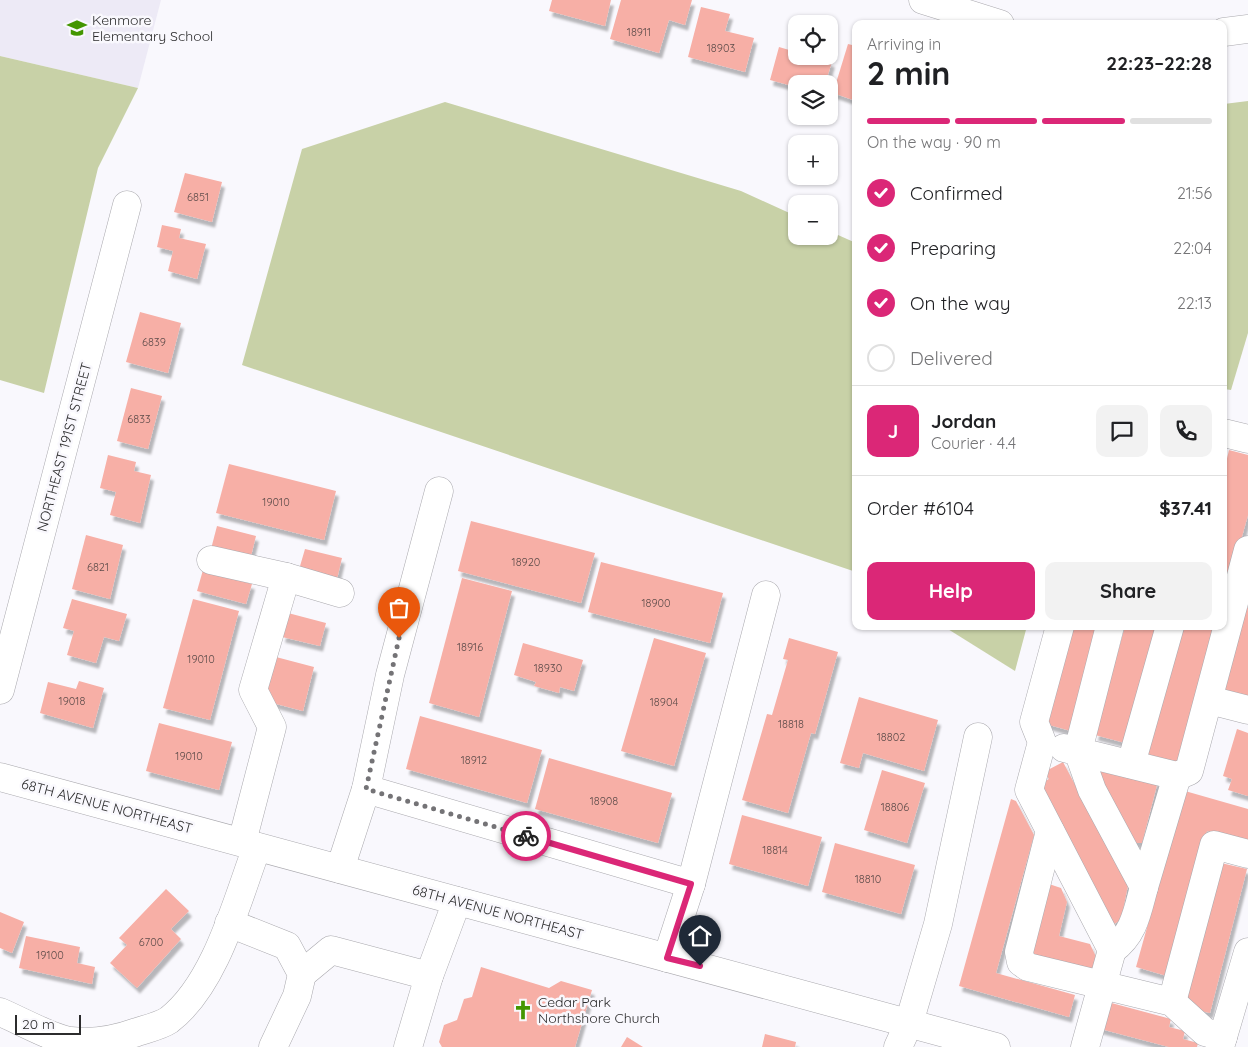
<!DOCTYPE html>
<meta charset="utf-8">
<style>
:root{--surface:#fff;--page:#f2f2f2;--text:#202124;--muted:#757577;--line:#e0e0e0;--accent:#db2777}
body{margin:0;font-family:Quicksand,sans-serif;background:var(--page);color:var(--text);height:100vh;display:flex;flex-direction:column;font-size:19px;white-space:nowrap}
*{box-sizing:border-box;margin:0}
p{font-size:16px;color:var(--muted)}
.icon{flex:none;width:28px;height:28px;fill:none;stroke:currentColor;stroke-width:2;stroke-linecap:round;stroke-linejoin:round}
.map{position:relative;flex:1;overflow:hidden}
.sheet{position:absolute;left:852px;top:20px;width:375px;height:610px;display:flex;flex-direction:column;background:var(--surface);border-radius:10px;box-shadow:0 1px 4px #0004}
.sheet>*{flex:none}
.buttons{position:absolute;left:788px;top:15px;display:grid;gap:10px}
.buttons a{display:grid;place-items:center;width:50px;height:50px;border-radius:10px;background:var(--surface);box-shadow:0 1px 4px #0004;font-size:25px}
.scale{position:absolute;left:15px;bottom:12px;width:66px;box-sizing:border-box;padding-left:5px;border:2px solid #2c2c2d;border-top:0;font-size:14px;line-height:18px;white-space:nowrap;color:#2c2c2d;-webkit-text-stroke:4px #f9f8fd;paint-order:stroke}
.pin{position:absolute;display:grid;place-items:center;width:42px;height:42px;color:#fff;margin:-51px -21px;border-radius:50% 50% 50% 0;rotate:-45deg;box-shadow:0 0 5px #0007}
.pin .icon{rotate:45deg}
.courier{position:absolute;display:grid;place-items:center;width:50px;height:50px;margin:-25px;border:4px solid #db2777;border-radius:50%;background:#fff;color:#222;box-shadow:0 1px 6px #0007}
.overview em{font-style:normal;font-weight:800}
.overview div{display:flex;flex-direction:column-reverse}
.overview{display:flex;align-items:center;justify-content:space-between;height:85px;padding:0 15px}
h1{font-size:32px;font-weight:800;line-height:38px}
.bar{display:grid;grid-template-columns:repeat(4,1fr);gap:8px 5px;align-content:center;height:60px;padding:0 15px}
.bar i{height:6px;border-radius:4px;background:var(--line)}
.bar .on{background:var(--accent)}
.bar p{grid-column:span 4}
.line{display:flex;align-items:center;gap:12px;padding:0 15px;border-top:1px solid var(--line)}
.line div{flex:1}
.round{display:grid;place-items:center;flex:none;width:52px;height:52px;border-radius:10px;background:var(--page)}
ol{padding:0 15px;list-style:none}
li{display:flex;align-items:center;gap:15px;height:55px}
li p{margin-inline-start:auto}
li .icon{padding:5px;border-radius:50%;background:var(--accent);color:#fff;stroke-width:4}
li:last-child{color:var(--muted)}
li i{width:28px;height:28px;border:2px solid var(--line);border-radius:50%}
.button{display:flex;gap:10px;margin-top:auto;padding:10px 15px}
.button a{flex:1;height:58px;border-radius:10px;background:var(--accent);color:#fff;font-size:20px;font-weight:800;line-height:58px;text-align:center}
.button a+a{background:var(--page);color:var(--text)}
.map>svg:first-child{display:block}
.built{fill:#edeaf6}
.green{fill:#c8d1a7}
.building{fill:#f7afa6;filter:url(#shadow)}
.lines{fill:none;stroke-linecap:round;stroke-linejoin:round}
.minor-casing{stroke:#aaa9ae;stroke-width:29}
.minor{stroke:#fff;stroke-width:28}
.done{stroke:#747376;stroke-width:5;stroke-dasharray:0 9}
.route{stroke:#db2777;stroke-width:6}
.labels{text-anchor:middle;stroke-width:5;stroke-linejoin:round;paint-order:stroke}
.number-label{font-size:11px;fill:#5f4d4b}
.poi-label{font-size:14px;fill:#2c2c2d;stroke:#f9f8fd;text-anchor:start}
.street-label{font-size:14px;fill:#2c2c2d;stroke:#f9f8fd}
</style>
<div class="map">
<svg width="1248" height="1047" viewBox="0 0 1248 1047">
<defs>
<filter id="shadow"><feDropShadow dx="3" dy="5.5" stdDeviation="1" flood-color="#0004"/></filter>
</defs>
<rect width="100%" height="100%" fill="#f9f8fd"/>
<path class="built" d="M0,0h161l-23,88 -138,-32z"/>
<g class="green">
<path d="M0,56l138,32 -40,80 -54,225 -44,-13z"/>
<path d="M1248,101v232l-17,57 -7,-1v-285z"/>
<path d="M445,102l296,89 55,25v20h33v-5l27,12v329l-614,-207 60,-216z"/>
<path d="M943,626h84l-12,45z"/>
</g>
<g class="building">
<path d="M552,0h59l-6,26 -56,-15z"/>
<path d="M621,0h71l-7,25 -16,-5 -10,33 -49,-14z"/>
<path d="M701,7l29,7 -5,17 29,7 -9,34 -57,-15z"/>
<path d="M848,44l8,2v55l-23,-8z"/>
<path d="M779,47l17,5v4h17l19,6 -7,22h-29v3l-26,-7z"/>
<path d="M185,173l37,9 -10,40 -38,-10z"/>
<path d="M162,225l19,4 -2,9 27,6 -9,35 -29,-8 5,-20 -16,-4z"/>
<path d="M140,312l41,11 -13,50 -42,-11z"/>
<path d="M131,388l31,8 -14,53 -31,-8z"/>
<path d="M1229,450l19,5v60l-24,86v-130z"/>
<path d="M108,455l28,7 -2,9 17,4 -11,48 -30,-8 6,-23 -16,-4z"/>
<path d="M229,464l107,27 -12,49 -108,-27z"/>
<path d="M471,521l124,32 -14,50 -123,-32z"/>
<path d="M217,526l39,10 -6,24 -39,-11z"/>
<path d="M86,535l37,10 -13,54 -38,-10z"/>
<path d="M305,549l37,9 -6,25 -38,-10z"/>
<path d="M601,562l122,31 -13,50 -122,-31z"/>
<path d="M203,570l49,14 -6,20 -49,-13z"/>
<path d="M462,578l50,13 -33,126 -50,-14z"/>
<path d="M72,599l55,15 -8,27 -15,-4 -8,26 -29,-8 7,-24 -11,-3z"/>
<path d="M193,599l46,12 -29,109 -47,-12z"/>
<path d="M1247,607l1,1v88l-23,-6z"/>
<path d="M288,613l38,10 -6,23 -38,-9z"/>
<path d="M1068,626h32l-29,105 -29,-8z"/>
<path d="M1125,626h37l-33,118 -34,-9z"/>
<path d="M1181,626h36l-37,137 -34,-9z"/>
<path d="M654,638l52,15 -32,113 -53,-15z"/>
<path d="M789,638l49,14 -23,82 -4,-1 -23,80 -46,-13 25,-86 5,1 16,-55 -5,-1z"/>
<path d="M523,643l60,17 -9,31 -14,-4 -1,6 -25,-7 2,-4 -22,-7z"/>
<path d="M276,657l38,10 -11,44 -38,-10z"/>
<path d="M79,681l25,7 -11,40 -53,-15 8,-31 28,7z"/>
<path d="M859,697l79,23 -14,51 -61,-18 -4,15 -19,-5z"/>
<path d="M420,716l122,34 -15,53 -121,-34z"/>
<path d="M159,723l73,19 -13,48 -73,-19z"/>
<path d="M1237,729l11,4v63l-20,-6 4,-11 -9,-3z"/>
<path d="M549,758l123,35 -14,50 -123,-34z"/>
<path d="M1063,762l65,123 -7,35 -7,4 -75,-140 10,-5 -5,-7z"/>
<path d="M1099,766l59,15 -16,62h-13l-32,-65z"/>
<path d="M882,770l43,13 -18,60 -43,-13z"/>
<path d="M1185,791l63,18v33l-41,-11 -40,145 -31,-9z"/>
<path d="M1011,799l5,2 18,34 -38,138 79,22 -6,22 -110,-31z"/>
<path d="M742,815l80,22 -14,49 -79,-22z"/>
<path d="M835,843l80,22 -14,49 -79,-22z"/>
<path d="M1221,863l26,6 -37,144 -27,-6z"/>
<path d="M1046,883l15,5 6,14 -8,34 31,8 7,15 -4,17 -68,-19z"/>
<path d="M166,889l23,22 -18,18 10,10 -44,49 -27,-25 17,-18 -8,-7z"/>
<path d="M0,912l24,10 -12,31 -12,-5z"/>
<path d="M26,936l54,11 -3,16 18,4 -3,17 -73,-16z"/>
<path d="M481,967l68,21 12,-7 31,9 -17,57h-133l-3,-5 5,-17 13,-5 7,-21 8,-2z"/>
<path d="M1104,1001l67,18 -2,8 16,4 -2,8 15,4 -1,4h-28l-72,-19z"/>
<path d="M765,1034l31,8 -1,5h-33z"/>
<path d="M627,1037l16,10h-22z"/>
</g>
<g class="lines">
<defs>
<g id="minor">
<path d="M923,0l77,24"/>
<path d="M1224,32l24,-3"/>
<path d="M1224,433l24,6"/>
<path d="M211,560l75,17 54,16"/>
<path d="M1060,626l-26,96 8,20 -13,48 83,160 -27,97"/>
<path d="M1110,626l-32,125 14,39 52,97 33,-111"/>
<path d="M0,690l127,-485"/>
<path d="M1209,700l39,10"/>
<path d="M1064,748l113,28 12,-5 59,-221"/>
<path d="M1131,764l39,-138"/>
<path d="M0,777l996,270"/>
<path d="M366,789l325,95"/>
<path d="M1050,831l-31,121 2,10 7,5 144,35 33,30 18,5"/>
<path d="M242,842l30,-115 -19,-37 33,-113"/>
<path d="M340,869l26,-80 24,-114 49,-184"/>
<path d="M229,923l58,23 15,28 -5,22 -24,51"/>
<path d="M1112,950c22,-16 25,-37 32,-63"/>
<path d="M667,958l24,-74 75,-289"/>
<path d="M302,974l29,-24 98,26"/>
<path d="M1172,1002l42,-157 34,9"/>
<path d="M0,1012c19,8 51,26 70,29 24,3 45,-1 67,-9 9,-3 23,-6 32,-12 47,-36 68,-120 88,-173"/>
<path d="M408,1047l21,-71 28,-75"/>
<path d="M898,1047l11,-24 29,-99 40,-187"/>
<path d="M1220,1047l28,-95"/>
</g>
</defs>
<use href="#minor" class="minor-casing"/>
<use href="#minor" class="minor"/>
</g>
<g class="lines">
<path class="done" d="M399,638l-33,151 160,47"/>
<path class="route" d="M526,836l165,48 -24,74 33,8"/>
</g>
<defs>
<symbol id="school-bare" viewBox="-9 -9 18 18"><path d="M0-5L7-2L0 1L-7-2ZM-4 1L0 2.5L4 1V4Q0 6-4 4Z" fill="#439600" stroke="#f9f8fd" stroke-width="2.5" paint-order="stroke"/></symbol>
<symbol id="church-bare" viewBox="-9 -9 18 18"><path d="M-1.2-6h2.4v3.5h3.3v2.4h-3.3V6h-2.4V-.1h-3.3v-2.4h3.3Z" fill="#439600" stroke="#f9f8fd" stroke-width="2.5" paint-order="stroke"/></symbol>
</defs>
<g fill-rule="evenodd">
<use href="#school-bare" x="63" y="14" width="28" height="28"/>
<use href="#church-bare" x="509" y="996" width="28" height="28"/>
</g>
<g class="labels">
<g class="number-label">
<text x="639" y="36">18911</text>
<text x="721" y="52">18903</text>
<text x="198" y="201">6851</text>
<text x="154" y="346">6839</text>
<text x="139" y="423">6833</text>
<text x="276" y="506">19010</text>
<text x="526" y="566">18920</text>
<text x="98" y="571">6821</text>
<text x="656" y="607">18900</text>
<text x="470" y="651">18916</text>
<text x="201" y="663">19010</text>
<text x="548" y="672">18930</text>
<text x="72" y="705">19018</text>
<text x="664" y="706">18904</text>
<text x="791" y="728">18818</text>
<text x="891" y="741">18802</text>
<text x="189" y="760">19010</text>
<text x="474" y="764">18912</text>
<text x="604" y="805">18908</text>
<text x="895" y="811">18806</text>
<text x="775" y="854">18814</text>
<text x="868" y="883">18810</text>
<text x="151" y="946">6700</text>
<text x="50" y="959">19100</text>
</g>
<g class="poi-label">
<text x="92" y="25">Kenmore<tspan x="92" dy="16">Elementary School</tspan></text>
<text x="538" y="1007">Cedar Park<tspan x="538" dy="16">Northshore Church</tspan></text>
</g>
<g class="street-label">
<text transform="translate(64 447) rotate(-75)" y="5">NORTHEAST 191ST STREET</text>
<text transform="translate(107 806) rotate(15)" y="5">68TH AVENUE NORTHEAST</text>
<text transform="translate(498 912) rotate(15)" y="5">68TH AVENUE NORTHEAST</text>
</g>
</g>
</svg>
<div class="buttons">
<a><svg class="icon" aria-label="locate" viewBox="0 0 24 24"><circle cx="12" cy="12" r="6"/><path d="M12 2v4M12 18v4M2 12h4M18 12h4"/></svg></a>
<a><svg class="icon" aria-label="layers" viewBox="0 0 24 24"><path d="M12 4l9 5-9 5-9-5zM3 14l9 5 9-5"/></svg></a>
<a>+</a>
<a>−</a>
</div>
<div class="scale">20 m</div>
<div class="pin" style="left:399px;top:638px;background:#ea580c"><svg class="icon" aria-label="bag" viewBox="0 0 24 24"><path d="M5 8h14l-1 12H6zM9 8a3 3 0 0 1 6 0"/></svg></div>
<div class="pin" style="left:700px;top:966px;background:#1f2937"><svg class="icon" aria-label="home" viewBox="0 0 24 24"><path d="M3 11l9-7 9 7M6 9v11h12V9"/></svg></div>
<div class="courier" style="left:526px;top:836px"><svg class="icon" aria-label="bike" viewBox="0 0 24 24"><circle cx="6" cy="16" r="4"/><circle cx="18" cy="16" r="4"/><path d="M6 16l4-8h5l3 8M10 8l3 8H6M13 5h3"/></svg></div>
<section class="sheet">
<div class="overview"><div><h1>2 min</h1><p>Arriving in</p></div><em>22:23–22:28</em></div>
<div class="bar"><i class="on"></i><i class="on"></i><i class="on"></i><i></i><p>On the way · 90 m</p></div>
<ol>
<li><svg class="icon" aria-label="check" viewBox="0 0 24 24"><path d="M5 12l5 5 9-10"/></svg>Confirmed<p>21:56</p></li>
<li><svg class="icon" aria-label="check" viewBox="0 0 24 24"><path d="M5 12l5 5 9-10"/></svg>Preparing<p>22:04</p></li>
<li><svg class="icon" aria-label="check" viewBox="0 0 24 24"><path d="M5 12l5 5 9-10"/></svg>On the way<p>22:13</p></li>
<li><i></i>Delivered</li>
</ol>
<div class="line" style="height:90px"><b class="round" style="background:var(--accent);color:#fff">J</b><div><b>Jordan</b><p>Courier · 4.4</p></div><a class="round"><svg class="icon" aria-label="chat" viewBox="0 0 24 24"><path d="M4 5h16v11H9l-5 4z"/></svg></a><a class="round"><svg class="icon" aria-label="phone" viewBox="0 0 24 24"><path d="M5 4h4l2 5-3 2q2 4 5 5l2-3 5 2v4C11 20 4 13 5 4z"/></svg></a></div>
<div class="line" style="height:65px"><div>Order #6104</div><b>$37.41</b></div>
<div class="button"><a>Help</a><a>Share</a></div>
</section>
</div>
